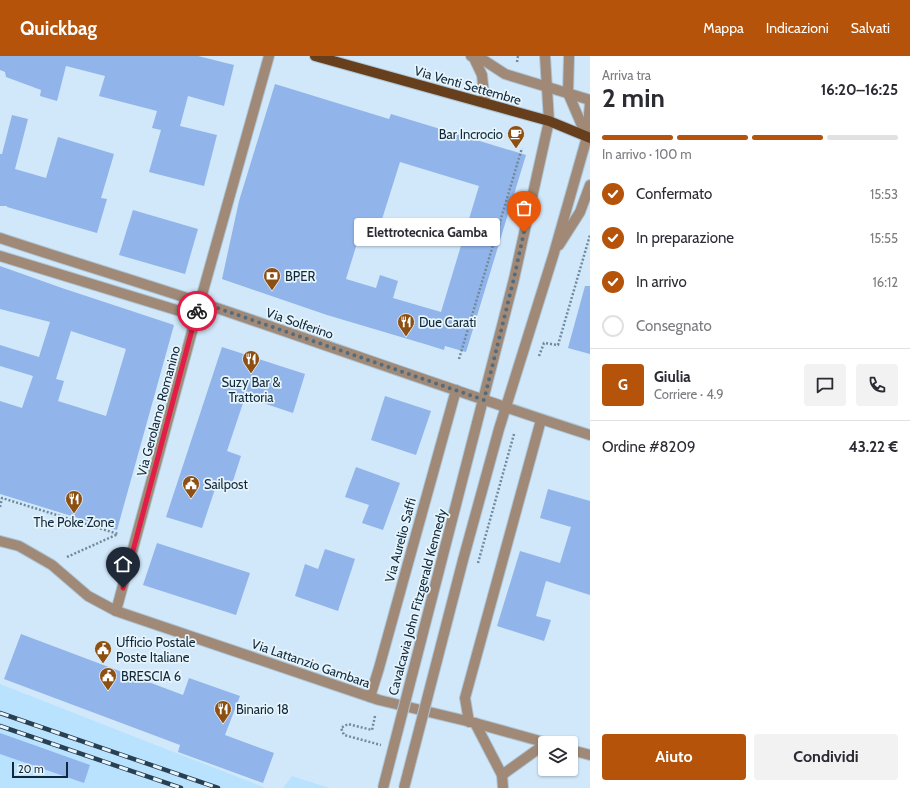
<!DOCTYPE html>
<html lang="it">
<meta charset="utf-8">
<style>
:root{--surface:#fff;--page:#f2f2f3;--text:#2b2b33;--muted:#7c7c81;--line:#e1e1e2;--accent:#b45309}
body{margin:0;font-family:Cabin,sans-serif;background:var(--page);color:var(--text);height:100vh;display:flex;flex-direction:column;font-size:15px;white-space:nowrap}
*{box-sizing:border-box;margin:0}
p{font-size:13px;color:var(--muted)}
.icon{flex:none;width:22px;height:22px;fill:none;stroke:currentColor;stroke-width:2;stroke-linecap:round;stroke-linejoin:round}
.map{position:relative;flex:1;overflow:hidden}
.panel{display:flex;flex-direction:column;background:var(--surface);width:320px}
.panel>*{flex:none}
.buttons{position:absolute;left:538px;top:680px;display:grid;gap:8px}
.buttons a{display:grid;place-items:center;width:40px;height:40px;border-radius:4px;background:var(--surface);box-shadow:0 1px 3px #0004;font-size:20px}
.scale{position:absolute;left:12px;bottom:10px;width:56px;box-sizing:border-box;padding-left:4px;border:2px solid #10293a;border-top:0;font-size:11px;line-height:14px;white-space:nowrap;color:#10293a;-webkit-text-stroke:3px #e7f4fc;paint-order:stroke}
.pin{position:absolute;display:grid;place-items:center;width:34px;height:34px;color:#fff;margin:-41px -17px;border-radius:50% 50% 50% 0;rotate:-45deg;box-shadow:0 0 4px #0007}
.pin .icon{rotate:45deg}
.courier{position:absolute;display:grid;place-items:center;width:40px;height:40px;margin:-20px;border:3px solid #e11d48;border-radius:50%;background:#fff;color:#222;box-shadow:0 1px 5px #0007}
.bubble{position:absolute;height:28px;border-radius:4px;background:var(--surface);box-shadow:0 1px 3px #0004;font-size:13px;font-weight:700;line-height:28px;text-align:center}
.overview em{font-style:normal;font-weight:700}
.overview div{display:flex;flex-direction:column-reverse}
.overview{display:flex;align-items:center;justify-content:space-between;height:68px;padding:0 12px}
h1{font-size:26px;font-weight:700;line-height:30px}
.bar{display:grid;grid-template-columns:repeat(4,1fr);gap:6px 4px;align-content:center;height:48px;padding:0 12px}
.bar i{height:5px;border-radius:3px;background:var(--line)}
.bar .selected{background:var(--accent)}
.bar p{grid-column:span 4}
.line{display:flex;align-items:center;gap:10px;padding:0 12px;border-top:1px solid var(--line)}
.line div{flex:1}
.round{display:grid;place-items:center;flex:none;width:42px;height:42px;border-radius:4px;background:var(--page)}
ol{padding:0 12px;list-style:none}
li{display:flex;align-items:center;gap:12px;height:44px}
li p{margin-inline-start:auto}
li .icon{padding:4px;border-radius:50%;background:var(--accent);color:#fff;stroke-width:4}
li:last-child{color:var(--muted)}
li i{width:22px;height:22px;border:2px solid var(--line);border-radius:50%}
.cta{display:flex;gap:8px;margin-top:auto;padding:8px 12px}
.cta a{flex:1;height:46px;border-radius:4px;background:var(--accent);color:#fff;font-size:16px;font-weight:700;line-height:46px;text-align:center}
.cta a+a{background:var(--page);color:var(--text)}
header{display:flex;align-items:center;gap:24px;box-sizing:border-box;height:56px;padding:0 20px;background:var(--accent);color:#fff}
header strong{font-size:19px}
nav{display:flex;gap:22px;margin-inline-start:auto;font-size:14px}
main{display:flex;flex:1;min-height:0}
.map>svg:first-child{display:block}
.built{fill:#b9e2ff}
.building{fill:#91b4ea;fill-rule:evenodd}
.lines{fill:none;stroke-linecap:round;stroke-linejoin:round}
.minor-casing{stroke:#adc6d7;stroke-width:12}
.major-casing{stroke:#adc6d7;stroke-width:12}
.path{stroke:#718a9b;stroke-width:2.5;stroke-dasharray:2 2;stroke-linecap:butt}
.minor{stroke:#a18977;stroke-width:10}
.major{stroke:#673f1c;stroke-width:10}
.rail-casing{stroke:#284152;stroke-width:4.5}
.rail{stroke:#e7f4fc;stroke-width:3;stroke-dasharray:9;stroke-linecap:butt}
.minor-bridge-casing{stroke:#adc6d7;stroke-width:12;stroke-linecap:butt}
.path-bridge{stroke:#718a9b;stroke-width:2.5;stroke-dasharray:2 2;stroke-linecap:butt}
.minor-bridge{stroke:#a18977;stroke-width:10}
.done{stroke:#536c7d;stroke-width:4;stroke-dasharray:0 7.2}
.route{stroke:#e11d48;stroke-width:5}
.labels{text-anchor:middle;stroke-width:3.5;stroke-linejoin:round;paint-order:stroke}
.street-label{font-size:13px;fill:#10293a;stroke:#e7f4fc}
.poi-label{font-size:13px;fill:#10293a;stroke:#e7f4fc;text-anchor:start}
</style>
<header>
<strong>Quickbag</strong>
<nav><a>Mappa</a><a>Indicazioni</a><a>Salvati</a></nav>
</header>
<main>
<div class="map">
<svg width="590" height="732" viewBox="0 0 590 732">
<rect width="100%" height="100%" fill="#d0e8fa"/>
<g class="built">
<path d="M0,628l171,67 95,37h-266z"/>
<path d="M292,720l37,12h-46z"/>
</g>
<g class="building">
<path d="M0,0h198l36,9 -10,41 -36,-10 -8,30 37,9 -13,51 -55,-14 12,-42 -9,-2 5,-17 -58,-15 6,-20 -39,-10 -9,35 -17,-5 1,-6 -35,-13 -1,-5 -5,-2z"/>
<path d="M275,28l114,35 2,-5 135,41 -60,197 -21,-6 -1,4 -16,-5 -101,-30 -105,-36 17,-78zM400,106l79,24 -38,126 -48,-14 5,-17 -18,-6 -4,13 -30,-9 16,-52 16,5z"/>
<path d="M12,59l16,4 -13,50 31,9 12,-41 56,17 -13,44 6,1 -10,34 -90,-26v-1h-7v-52h2z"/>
<path d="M133,154l65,19 -13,45 -66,-19z"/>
<path d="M0,210l62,22 112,37 -57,205 -117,-36v-93l22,7 11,-32 -33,-10v-21l39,12 11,-35 -50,-13zM71,275l55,18 -20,67 -48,-15 6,-20 -8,-2z"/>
<path d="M585,230h5v68l-22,-6z"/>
<path d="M222,291l83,27 -12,39 -48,-16 -18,54 14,5 -9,28 -14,-4 -16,48 -36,-11z"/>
<path d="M385,340l46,15 -15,44 -45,-15z"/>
<path d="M356,411l44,16 -17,47 -21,-7 7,-18 -24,-8z"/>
<path d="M548,433l42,12v94l-44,-14 -10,35 15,4 -7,21 -47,-15 23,-75 40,12 11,-36 -31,-9z"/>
<path d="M157,487l93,30 -14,42 -93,-30z"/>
<path d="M325,493l30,10 -17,52 -43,-15 10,-32 13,5z"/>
<path d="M21,578l162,61 6,-17 51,18 -15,39 49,18 -11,30 -85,-31 2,-7 -176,-66z"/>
<path d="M0,677l90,32 -6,18 -84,-29z"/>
</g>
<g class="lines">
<defs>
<g id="minor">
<path d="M471,0l14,5 20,13 85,26"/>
<path d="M473,0l9,19 3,28"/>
<path d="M569,0l-1,37 18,42"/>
<path d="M0,182c66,22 133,42 199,64 131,44 260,91 391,133"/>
<path d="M559,189l21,-33 10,-27"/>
<path d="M0,200l196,60"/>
<path d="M477,367l37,-144 35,-158 -4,-65"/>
<path d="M0,485l19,5 33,19 36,31 28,15 263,89 96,23 72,20"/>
<path d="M463,504l36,-131 55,-176 33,-116 3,-34"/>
<path d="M116,555l84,-309 69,-246"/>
<path d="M370,641l9,-29 77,-278"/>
<path d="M469,666l-4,-24 76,-278"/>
<path d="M475,667l27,52 1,13"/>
<path d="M571,694l19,5"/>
<path d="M502,719l43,-31"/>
</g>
<path id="major" d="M315,0l234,65 41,17"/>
</defs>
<use href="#minor" class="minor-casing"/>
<use href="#major" class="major-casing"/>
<g class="path">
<path d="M517,6l1,-6"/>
<path d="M539,300l5,-13 14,2 32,-110"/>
<path d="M459,303l63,-211"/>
<path d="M0,451l2,-9 116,36"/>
<path d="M67,501l51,-23"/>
<path d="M375,660l-3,14 -24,-6 -7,4 3,7 37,10"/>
</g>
<use href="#minor" class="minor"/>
<use href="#major" class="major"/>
<defs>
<g id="rail">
<path d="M0,657l218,75"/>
<path d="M0,670l181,62"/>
</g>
</defs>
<use href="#rail" class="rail-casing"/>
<use href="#rail" class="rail"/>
<defs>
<g id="minor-bridge">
<path d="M383,732l94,-365"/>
<path d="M404,732l59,-228"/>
</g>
</defs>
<use href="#minor-bridge" class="minor-bridge-casing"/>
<path class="path-bridge" d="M478,507l36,-129"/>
<use href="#minor-bridge" class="minor-bridge"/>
</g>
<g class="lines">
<path class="done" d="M197,255l3,-9 284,98 30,-122 10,-46"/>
<path class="route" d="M123,532l74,-277"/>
</g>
<defs>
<symbol id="cafe-pin" viewBox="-11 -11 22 30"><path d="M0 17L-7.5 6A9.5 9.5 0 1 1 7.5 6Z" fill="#8d5012" stroke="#e7f4fc"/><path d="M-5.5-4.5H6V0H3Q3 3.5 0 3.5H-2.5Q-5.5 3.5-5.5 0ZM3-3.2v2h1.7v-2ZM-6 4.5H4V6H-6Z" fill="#fff"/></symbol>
<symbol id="bank-pin" viewBox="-11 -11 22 30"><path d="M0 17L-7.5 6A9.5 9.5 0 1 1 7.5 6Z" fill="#8d5012" stroke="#e7f4fc"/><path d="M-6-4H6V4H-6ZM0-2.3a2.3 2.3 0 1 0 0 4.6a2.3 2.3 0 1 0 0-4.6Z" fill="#fff"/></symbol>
<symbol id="restaurant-pin" viewBox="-11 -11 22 30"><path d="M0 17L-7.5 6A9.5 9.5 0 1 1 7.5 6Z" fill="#8d5012" stroke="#e7f4fc"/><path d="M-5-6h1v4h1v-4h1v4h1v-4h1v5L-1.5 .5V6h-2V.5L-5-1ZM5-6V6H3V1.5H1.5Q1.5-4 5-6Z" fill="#fff"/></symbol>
<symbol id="civic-pin" viewBox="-11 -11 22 30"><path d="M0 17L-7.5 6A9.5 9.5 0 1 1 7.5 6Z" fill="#8d5012" stroke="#e7f4fc"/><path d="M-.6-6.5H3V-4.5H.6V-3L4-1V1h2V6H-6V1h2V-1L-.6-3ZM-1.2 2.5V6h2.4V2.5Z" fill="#fff"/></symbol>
</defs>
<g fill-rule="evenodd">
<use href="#cafe-pin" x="506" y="68" width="20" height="27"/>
<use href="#bank-pin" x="262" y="210" width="20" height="27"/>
<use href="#restaurant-pin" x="396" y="256" width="20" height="27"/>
<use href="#restaurant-pin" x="241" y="293" width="20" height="27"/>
<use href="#civic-pin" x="181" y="418" width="20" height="27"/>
<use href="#restaurant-pin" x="64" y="433" width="20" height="27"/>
<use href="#civic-pin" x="93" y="583" width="20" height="27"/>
<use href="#civic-pin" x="98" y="610" width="20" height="27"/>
<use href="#restaurant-pin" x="213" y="643" width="20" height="27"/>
</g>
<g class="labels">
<g class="street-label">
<text transform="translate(468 29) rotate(16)" y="5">Via Venti Settembre</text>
<text transform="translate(300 267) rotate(19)" y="5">Via Solferino</text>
<text transform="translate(158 355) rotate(-75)" y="5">Via Gerolamo Romanino</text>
<text transform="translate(400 484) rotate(-75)" y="5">Via Aurelio Saffi</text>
<text transform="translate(417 546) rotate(-75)" y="5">Cavalcavia John Fitzgerald Kennedy</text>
<text transform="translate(311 607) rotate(19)" y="5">Via Lattanzio Gambara</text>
</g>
<g class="poi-label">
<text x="503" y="83" text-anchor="end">Bar Incrocio</text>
<text x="285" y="225">BPER</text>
<text x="419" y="271">Due Carati</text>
<text x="251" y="331" text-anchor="middle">Suzy Bar &amp;<tspan x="251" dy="15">Trattoria</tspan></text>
<text x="204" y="433">Sailpost</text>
<text x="74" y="471" text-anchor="middle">The Poke Zone</text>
<text x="116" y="591">Ufficio Postale<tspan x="116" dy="15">Poste Italiane</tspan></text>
<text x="121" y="625">BRESCIA 6</text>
<text x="236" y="658">Binario 18</text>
</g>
</g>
</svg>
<div class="buttons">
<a><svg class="icon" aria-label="layers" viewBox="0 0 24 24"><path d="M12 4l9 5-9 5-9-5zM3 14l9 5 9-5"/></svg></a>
</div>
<div class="scale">20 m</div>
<div class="pin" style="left:524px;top:176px;background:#ea580c"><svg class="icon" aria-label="bag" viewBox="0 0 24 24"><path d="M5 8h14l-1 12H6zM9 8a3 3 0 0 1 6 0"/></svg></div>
<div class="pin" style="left:123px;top:532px;background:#1f2937"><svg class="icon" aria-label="home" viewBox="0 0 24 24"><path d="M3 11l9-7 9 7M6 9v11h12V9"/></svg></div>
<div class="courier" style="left:197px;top:255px"><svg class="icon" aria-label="bike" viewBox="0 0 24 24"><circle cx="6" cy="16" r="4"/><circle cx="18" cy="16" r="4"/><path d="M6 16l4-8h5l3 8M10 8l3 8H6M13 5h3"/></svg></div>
<div class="bubble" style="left:354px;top:162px;width:146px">Elettrotecnica Gamba</div>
</div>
<section class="panel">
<div class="overview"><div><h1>2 min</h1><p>Arriva tra</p></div><em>16:20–16:25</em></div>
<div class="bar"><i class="selected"></i><i class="selected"></i><i class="selected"></i><i></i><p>In arrivo · 100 m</p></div>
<ol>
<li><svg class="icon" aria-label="check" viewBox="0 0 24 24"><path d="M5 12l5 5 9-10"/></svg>Confermato<p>15:53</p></li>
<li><svg class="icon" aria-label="check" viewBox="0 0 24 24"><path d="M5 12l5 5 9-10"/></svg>In preparazione<p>15:55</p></li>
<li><svg class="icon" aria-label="check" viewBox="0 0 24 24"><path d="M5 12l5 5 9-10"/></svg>In arrivo<p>16:12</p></li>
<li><i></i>Consegnato</li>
</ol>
<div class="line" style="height:72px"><b class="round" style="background:var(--accent);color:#fff">G</b><div><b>Giulia</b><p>Corriere · 4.9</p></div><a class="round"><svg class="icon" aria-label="chat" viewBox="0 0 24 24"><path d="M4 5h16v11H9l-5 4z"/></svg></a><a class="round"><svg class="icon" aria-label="phone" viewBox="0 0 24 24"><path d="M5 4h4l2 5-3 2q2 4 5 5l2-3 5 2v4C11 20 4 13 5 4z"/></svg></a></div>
<div class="line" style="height:52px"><div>Ordine #8209</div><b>43.22 €</b></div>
<div class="cta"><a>Aiuto</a><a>Condividi</a></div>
</section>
</main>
